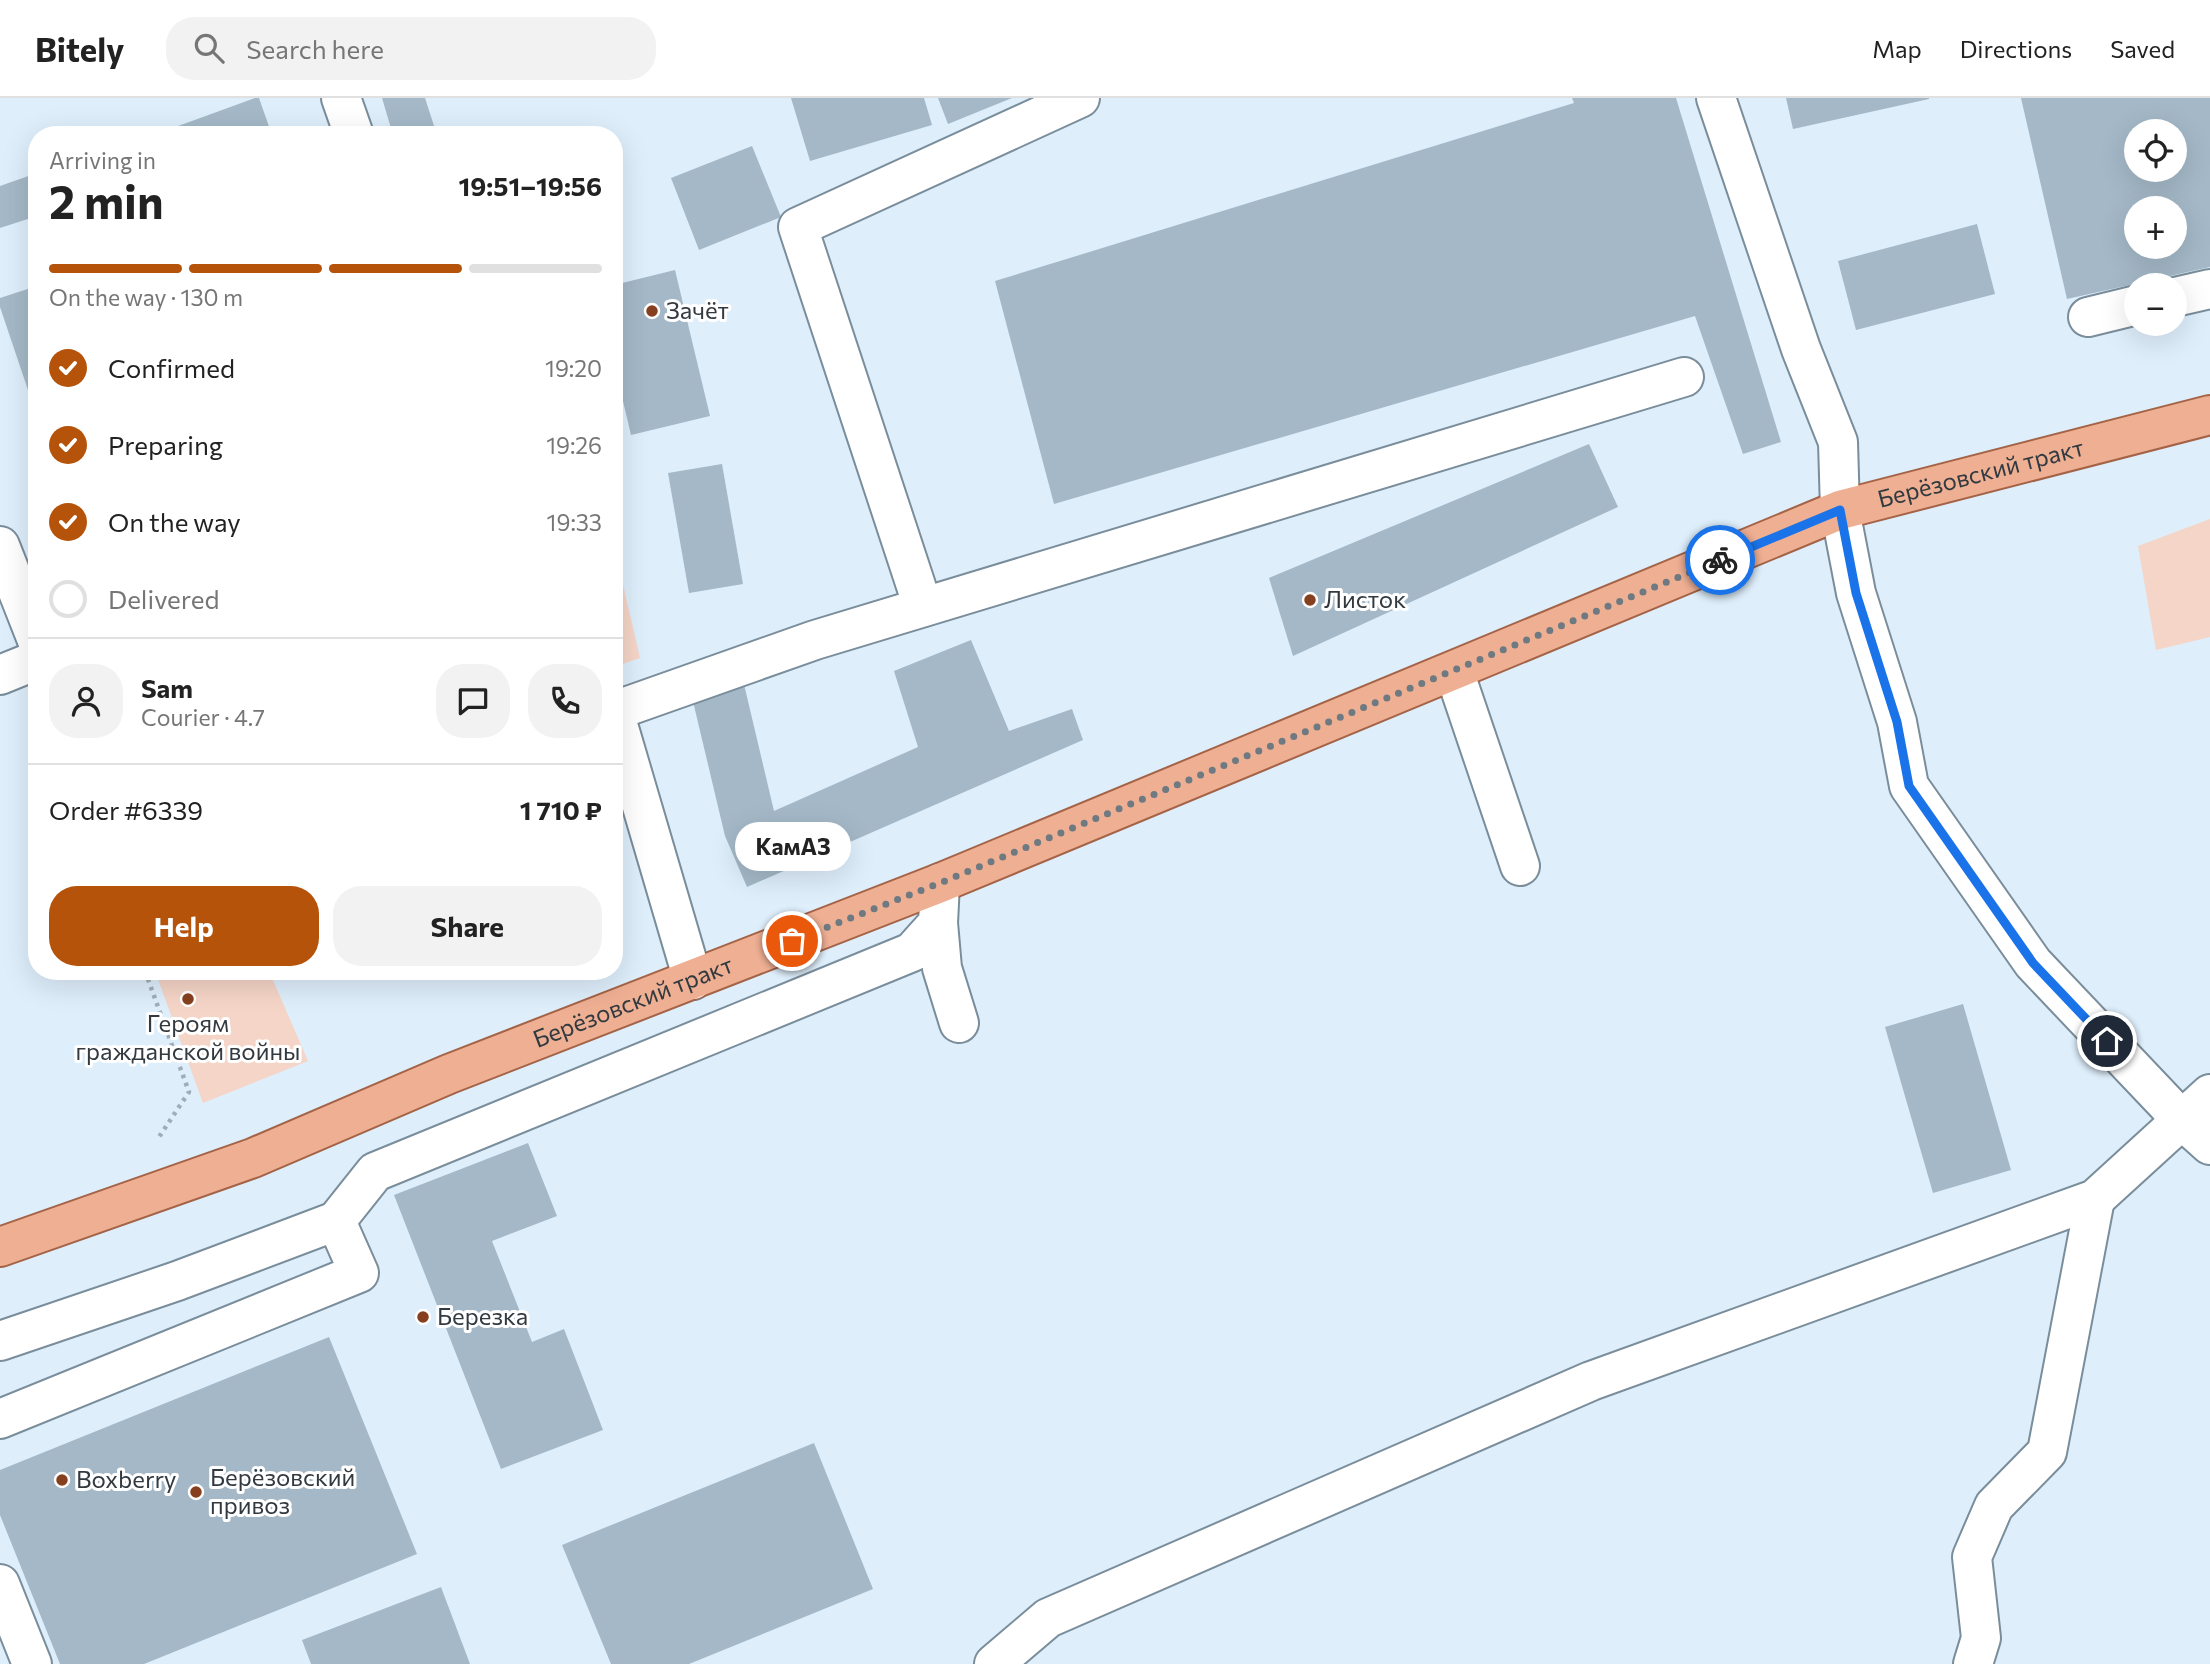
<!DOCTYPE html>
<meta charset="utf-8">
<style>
:root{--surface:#fff;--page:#f2f2f2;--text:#222;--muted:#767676;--line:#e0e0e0;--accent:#b45309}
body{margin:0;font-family:Commissioner,sans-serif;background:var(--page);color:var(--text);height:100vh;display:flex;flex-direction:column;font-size:26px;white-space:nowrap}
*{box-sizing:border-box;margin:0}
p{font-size:23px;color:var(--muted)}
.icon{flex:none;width:38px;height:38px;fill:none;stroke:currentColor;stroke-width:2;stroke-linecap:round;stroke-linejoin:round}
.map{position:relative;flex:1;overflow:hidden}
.sheet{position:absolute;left:28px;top:28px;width:595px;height:854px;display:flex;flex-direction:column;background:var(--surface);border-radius:28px;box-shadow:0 7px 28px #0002}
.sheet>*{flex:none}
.fabs{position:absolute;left:2124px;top:21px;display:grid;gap:14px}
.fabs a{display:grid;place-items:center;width:63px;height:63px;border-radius:50%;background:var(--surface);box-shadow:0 7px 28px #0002;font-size:35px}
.pin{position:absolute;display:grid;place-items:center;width:60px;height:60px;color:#fff;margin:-30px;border:4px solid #fff;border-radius:50%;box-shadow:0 2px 7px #0007}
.courier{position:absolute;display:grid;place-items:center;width:70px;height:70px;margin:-35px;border:5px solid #1a73e8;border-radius:50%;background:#fff;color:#222;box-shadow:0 2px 9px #0007}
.bubble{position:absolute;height:49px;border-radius:24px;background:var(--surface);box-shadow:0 7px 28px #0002;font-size:23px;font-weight:700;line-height:49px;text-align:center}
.headline em{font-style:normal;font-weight:700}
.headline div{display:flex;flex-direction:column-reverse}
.headline{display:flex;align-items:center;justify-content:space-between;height:119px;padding:0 21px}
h1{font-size:46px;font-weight:700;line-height:52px}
.bar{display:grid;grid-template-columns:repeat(4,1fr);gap:10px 7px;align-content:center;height:84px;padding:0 21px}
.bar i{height:9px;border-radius:5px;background:var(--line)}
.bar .current{background:var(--accent)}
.bar p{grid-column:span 4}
.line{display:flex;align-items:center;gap:18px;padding:0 21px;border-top:2px solid var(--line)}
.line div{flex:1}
.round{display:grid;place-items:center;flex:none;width:74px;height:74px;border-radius:28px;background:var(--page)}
ol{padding:0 21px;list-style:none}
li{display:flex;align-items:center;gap:21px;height:77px}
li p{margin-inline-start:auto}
li .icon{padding:7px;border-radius:50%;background:var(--accent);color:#fff;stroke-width:4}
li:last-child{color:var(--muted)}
li i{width:38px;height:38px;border:4px solid var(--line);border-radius:50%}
.action{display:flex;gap:14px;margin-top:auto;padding:14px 21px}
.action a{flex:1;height:80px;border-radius:28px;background:var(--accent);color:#fff;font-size:28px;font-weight:700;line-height:80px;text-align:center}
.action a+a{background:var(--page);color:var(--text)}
header{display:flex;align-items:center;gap:42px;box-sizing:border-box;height:98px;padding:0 35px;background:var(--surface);border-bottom:2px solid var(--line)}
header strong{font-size:33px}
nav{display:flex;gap:38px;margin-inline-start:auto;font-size:24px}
.search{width:490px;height:63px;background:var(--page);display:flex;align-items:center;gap:18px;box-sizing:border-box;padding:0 24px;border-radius:28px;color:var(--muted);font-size:26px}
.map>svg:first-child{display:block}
.green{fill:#f5d5c7}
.building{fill:#a4b8c7;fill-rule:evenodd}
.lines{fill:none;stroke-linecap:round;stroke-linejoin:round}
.minor-casing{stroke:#7a8d9b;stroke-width:42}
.major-casing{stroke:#a46347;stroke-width:42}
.path{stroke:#a0adb8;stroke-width:4.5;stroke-dasharray:3.5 5;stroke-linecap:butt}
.minor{stroke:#fff;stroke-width:38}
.major{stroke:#eeaf93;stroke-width:38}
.done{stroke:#6e7981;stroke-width:7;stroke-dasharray:0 12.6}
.route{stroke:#1a73e8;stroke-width:9}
.poi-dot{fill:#87401f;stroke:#fff;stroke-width:2.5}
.labels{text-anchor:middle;stroke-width:6;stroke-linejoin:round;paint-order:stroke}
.poi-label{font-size:24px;fill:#323a40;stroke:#fff;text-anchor:start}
.street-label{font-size:24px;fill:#323a40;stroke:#fff}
</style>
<header>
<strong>Bitely</strong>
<div class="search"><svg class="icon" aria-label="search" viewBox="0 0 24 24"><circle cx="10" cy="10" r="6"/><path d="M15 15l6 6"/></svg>Search here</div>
<nav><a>Map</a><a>Directions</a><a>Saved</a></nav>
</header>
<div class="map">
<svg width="2210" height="1566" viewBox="0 0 2210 1566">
<rect width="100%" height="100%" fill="#deeefb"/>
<g class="green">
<path d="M2210,421v118l-54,13 -18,-104z"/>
<path d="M614,448l26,112 -26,9z"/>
<path d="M155,873h114l39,90 -105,42z"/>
</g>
<g class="building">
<path d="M255,0h4l13,37h-100l-2,-6z"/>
<path d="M382,0h43l12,37h-44z"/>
<path d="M791,0h133l8,27 -122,36z"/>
<path d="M938,0h74l-64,26z"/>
<path d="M1572,0h104l105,344 -38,12 -48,-138 -641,188 -59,-223 579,-178z"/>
<path d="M1786,0h143v1l-136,30z"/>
<path d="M2021,0h189v169l-143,32zM2137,33h38v39h-38zM2137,110h38v39h-38z"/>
<path d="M752,48l29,71 -82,33 -28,-72z"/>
<path d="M37,75v43l-37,12v-42z"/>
<path d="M1977,126l18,70 -139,36 -18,-69z"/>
<path d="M675,172l35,146 -79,19 -17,-72v-78z"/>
<path d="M37,188v105l-8,2 -29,-86v-9z"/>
<path d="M1589,346l29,63 -325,149 -24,-78z"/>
<path d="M722,366l21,120 -54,9 -21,-120z"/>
<path d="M971,542l38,91 63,-22 11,31 -336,147 -22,-51 -34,-143 52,-13 31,131 144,-64 -24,-76z"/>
<path d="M1963,906l48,166 -78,23 -48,-166z"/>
<path d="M528,1045l29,73 -65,25 40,101 32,-13 39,101 -102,39 -107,-274z"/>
<path d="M329,1239l88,217 -273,110h-84l-60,-149v-45z"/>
<path d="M814,1345l59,146 -184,75h-78l-49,-119z"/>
<path d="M441,1489l29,77h-159l-9,-24z"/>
</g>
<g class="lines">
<defs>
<g id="minor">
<path d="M341,0l13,37"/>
<path d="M1716,0l85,251 37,93 2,68 16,83 41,129 12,64 124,177 148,156 29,26"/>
<path d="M2175,199l35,-8"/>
<path d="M2088,219l49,-12"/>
<path d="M0,448l37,94"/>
<path d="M923,509l-125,-380 282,-129"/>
<path d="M1454,573l66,195"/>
<path d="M0,577l37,-15"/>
<path d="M938,825l4,45 17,55"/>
<path d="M693,882l-79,-269 201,-71 869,-263"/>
<path d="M0,1243l177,-60 159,-60"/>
<path d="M0,1321l359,-146 -23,-52 39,-49 537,-220 26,-29 2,-40"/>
<path d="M0,1486l32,80"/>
<path d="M994,1566l54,-46 543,-237 504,-182 115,-105"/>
<path d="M1973,1566l8,-26 -9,-81 22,-51 53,-54 48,-253"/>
</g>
<g id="major">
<path id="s1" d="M0,1149l253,-89 196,-84 491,-191 900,-373 370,-95"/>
</g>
</defs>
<use href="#minor" class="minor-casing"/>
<use href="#major" class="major-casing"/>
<path class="path" d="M145,873l44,121 -32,48"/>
<use href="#minor" class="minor"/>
<use href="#major" class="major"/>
</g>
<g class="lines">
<path class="done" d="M792,843l148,-58 780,-323"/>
<path class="route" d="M1720,462l120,-50 16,83 41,129 12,64 124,177 74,78"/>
</g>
<g class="poi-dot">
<circle cx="652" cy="213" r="7"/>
<circle cx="1310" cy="502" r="7"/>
<circle cx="188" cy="901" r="7"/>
<circle cx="423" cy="1219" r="7"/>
<circle cx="62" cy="1382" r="7"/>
<circle cx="196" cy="1394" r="7"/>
</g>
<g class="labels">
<g class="poi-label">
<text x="666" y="221">Зачёт</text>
<text x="1324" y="510">Листок</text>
<text x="188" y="934" text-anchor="middle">Героям<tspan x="188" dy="28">гражданской войны</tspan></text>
<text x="437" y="1227">Березка</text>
<text x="210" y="1388">Берёзовский<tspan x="210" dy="28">привоз</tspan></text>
<text x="76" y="1390">Boxberry</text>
</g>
<g class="street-label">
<text dy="8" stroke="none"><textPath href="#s1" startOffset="2128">Берёзовский тракт</textPath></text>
<text dy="8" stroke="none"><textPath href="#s1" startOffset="679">Берёзовский тракт</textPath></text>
</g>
</g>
</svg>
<div class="fabs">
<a><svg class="icon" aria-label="locate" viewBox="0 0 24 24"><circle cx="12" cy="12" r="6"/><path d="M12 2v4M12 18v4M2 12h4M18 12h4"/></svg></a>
<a>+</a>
<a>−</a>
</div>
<div class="pin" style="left:792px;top:843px;background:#ea580c"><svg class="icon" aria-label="bag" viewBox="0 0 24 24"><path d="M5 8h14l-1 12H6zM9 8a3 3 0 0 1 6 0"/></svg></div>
<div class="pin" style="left:2107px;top:943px;background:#1f2937"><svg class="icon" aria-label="home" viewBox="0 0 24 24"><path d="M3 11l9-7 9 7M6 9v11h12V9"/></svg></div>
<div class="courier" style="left:1720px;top:462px"><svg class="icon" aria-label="bike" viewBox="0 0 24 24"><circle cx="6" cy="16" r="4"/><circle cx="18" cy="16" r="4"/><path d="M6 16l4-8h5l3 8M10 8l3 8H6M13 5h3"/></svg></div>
<div class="bubble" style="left:735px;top:724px;width:116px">КамАЗ</div>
<section class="sheet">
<div class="headline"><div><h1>2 min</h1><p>Arriving in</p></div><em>19:51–19:56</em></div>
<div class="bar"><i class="current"></i><i class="current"></i><i class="current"></i><i></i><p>On the way · 130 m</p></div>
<ol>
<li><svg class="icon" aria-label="check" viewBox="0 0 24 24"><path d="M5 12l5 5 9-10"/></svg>Confirmed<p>19:20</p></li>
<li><svg class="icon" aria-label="check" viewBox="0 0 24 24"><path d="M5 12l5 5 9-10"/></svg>Preparing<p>19:26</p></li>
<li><svg class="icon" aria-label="check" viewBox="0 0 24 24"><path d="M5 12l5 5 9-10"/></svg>On the way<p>19:33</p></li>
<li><i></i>Delivered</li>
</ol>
<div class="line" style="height:126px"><a class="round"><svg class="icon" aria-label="person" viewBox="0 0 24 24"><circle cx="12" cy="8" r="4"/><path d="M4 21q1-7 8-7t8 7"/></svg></a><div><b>Sam</b><p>Courier · 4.7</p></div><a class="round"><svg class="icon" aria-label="chat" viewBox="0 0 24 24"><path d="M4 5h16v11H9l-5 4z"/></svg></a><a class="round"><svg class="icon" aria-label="phone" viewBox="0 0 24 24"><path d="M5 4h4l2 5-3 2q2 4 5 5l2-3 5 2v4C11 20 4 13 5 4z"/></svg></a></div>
<div class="line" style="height:91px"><div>Order #6339</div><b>1 710 ₽</b></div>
<div class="action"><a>Help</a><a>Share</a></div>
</section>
</div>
